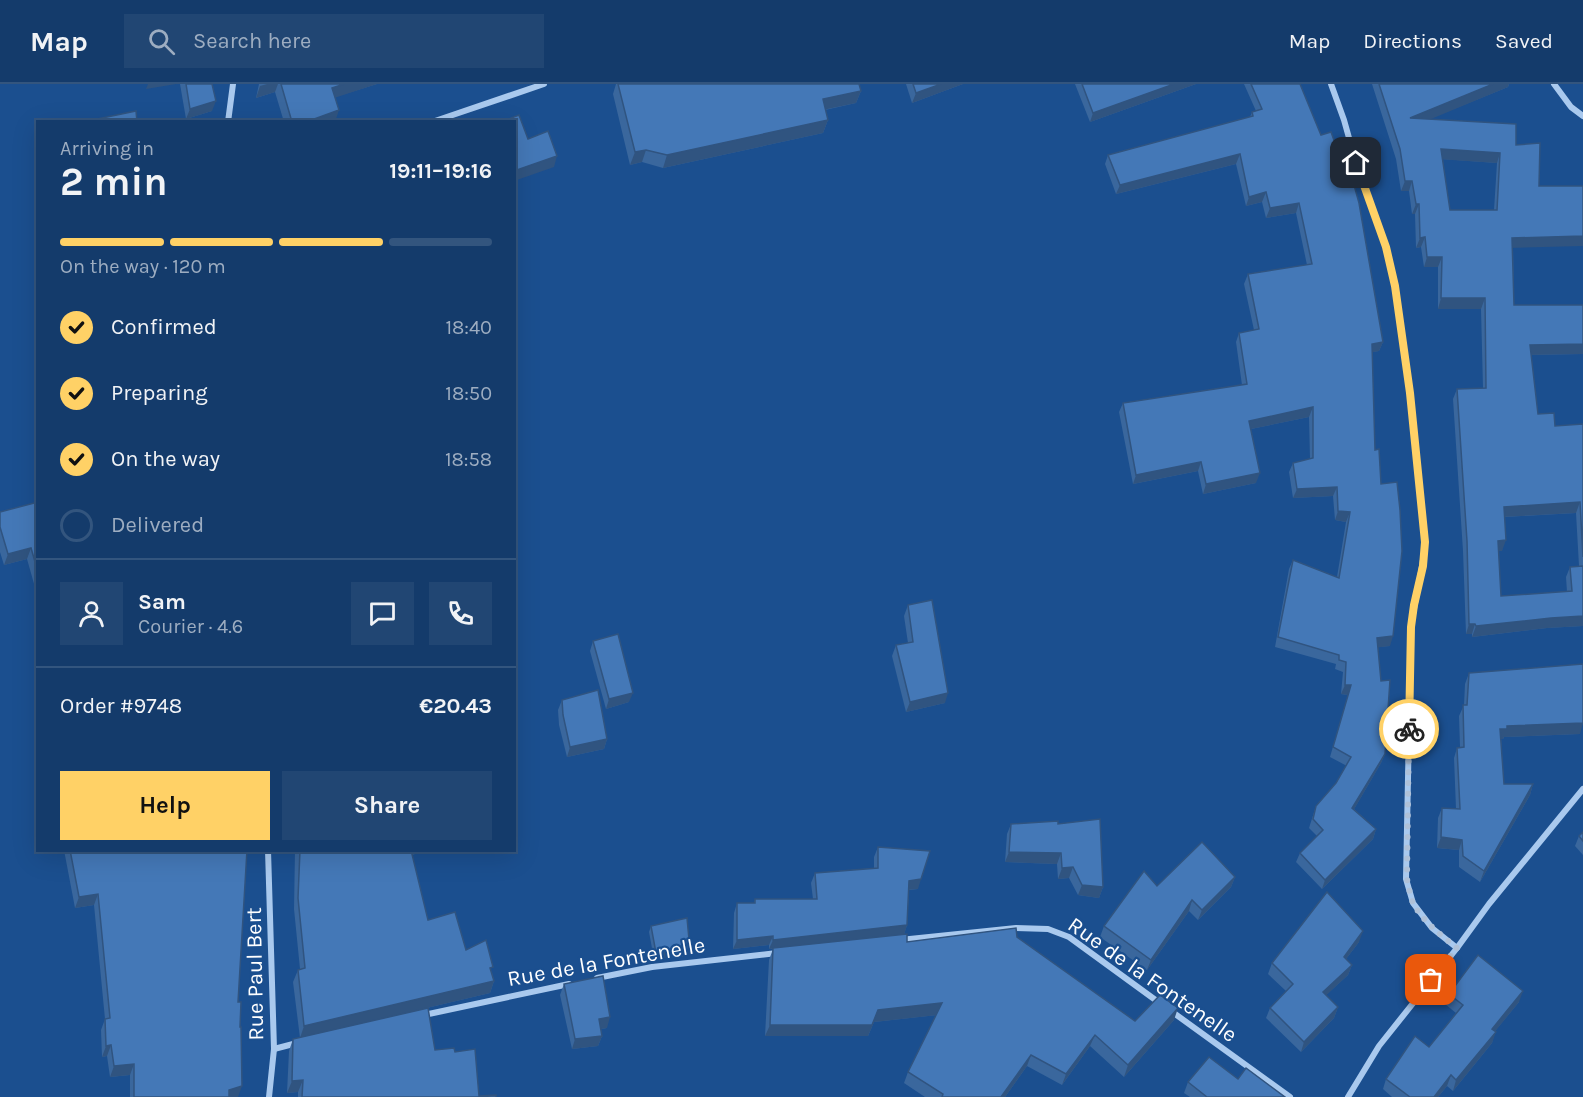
<!DOCTYPE html>
<meta charset="utf-8">
<style>
:root{--surface:#143b6b;--page:#214673;--text:#f1f3f6;--muted:#9dadc1;--line:#33557e;--accent:#ffd166}
body{margin:0;font-family:Karla,sans-serif;background:var(--page);color:var(--text);height:100vh;display:flex;flex-direction:column;font-size:22px;white-space:nowrap}
*{box-sizing:border-box;margin:0}
p{font-size:20px;color:var(--muted)}
.icon{flex:none;width:33px;height:33px;fill:none;stroke:currentColor;stroke-width:2;stroke-linecap:round;stroke-linejoin:round}
.map{position:relative;flex:1;overflow:hidden}
.sheet{position:absolute;left:36px;top:36px;width:480px;height:732px;display:flex;flex-direction:column;background:var(--surface);border-radius:0px;box-shadow:0 6px 24px #0002,0 0 0 2px var(--line)}
.sheet>*{flex:none}
.pin{position:absolute;display:grid;place-items:center;width:51px;height:51px;color:#fff;margin:-26px;border-radius:12px;box-shadow:0 3px 9px #0006}
.courier{position:absolute;display:grid;place-items:center;width:60px;height:60px;margin:-30px;border:4px solid #ffd166;border-radius:50%;background:#fff;color:#222;box-shadow:0 2px 8px #0007}
.summary em{font-style:normal;font-weight:700}
.summary div{display:flex;flex-direction:column-reverse}
.summary{display:flex;align-items:center;justify-content:space-between;height:102px;padding:0 24px}
h1{font-size:39px;font-weight:700;line-height:45px}
.bar{display:grid;grid-template-columns:repeat(4,1fr);gap:9px 6px;align-content:center;height:72px;padding:0 24px}
.bar i{height:8px;border-radius:4px;background:var(--line)}
.bar .current{background:var(--accent)}
.bar p{grid-column:span 4}
.line{display:flex;align-items:center;gap:15px;padding:0 24px;border-top:2px solid var(--line)}
.line div{flex:1}
.round{display:grid;place-items:center;flex:none;width:63px;height:63px;border-radius:0px;background:var(--page)}
ol{padding:0 24px;list-style:none}
li{display:flex;align-items:center;gap:18px;height:66px}
li p{margin-inline-start:auto}
li .icon{padding:6px;border-radius:50%;background:var(--accent);color:#111;stroke-width:4}
li:last-child{color:var(--muted)}
li i{width:33px;height:33px;border:3px solid var(--line);border-radius:50%}
.primary-button{display:flex;gap:12px;margin-top:auto;padding:12px 24px}
.primary-button a{flex:1;height:69px;border-radius:0px;background:var(--accent);color:#111;font-size:24px;font-weight:700;line-height:69px;text-align:center}
.primary-button a+a{background:var(--page);color:var(--text)}
header{display:flex;align-items:center;gap:36px;box-sizing:border-box;height:84px;padding:0 30px;background:var(--surface);border-bottom:2px solid var(--line)}
header strong{font-size:28px}
nav{display:flex;gap:33px;margin-inline-start:auto;font-size:21px}
.search{width:420px;height:54px;background:var(--page);display:flex;align-items:center;gap:15px;box-sizing:border-box;padding:0 21px;border-radius:0px;color:var(--muted);font-size:22px}
.map>svg:first-child{display:block}
.lines{fill:none;stroke-linecap:round;stroke-linejoin:round}
.street{stroke:#a9c9ee;stroke-width:6}
.wall{fill:#3a679d;fill-rule:evenodd}
.shaded-wall{fill:#305480}
.building{fill:#4478b7;stroke:#305480;stroke-width:1.5;fill-rule:evenodd}
.done{stroke:#afc1d8;stroke-width:6;stroke-dasharray:0 10.8}
.route{stroke:#ffd166;stroke-width:8}
.labels{text-anchor:middle;stroke-width:4.5;stroke-linejoin:round;paint-order:stroke}
.street-label{font-size:22px;fill:#fff;stroke:#1b4f8f}
</style>
<header>
<strong>Map</strong>
<div class="search"><svg class="icon" aria-label="search" viewBox="0 0 24 24"><circle cx="10" cy="10" r="6"/><path d="M15 15l6 6"/></svg>Search here</div>
<nav><a>Map</a><a>Directions</a><a>Saved</a></nav>
</header>
<div class="map">
<svg width="1583" height="1013" viewBox="0 0 1583 1013">
<rect width="100%" height="100%" fill="#1b4f8f"/>
<g class="lines">
<g class="street">
<path d="M1331,0l13,36 12,43 30,84 9,39 15,107 15,149c-2,29 -10,56 -14,85l-5,252 7,24 19,25 25,20"/>
<path d="M1554,0l17,23 12,9"/>
<path d="M228,38l5,-38"/>
<path d="M432,38l112,-38"/>
<path d="M268,766l6,199 -5,48"/>
<path d="M900,856l116,-12 32,1 21,8 92,67"/>
<path d="M597,894l55,-11 125,-14"/>
<path d="M1171,927l119,86"/>
<path d="M424,931l145,-31"/>
<path d="M274,965l23,-6"/>
<path d="M1348,1013l31,-51 78,-98 32,-44 94,-115"/>
</g>
</g>
<g class="wall">
<path d="M180,0h32v27l-26,8z"/>
<path d="M259,0h118l-42,13v25h-51l-9,-30 -19,6z"/>
<path d="M616,0h243l2,7 -5,12 -31,7 3,10 -5,13 -160,35 -21,-6 -12,3 -17,-71z"/>
<path d="M906,0h57l-51,19z"/>
<path d="M1075,0h121l-106,38z"/>
<path d="M1244,0h56l83,258 -4,9 -7,1 3,98 15,196 -12,1 7,107 -4,9 -27,46 22,20 -3,10 -51,50 -26,-27 4,-9 17,-17 -8,-8 7,-22 20,-23 11,-17 -17,-9 18,-62 -7,-1 2,-22 -8,-3 1,-5 -61,-17 14,-78 4,-9 44,17 9,-55 -11,-2 -2,-24 -40,2 -4,-26 4,-9 17,-4 -1,-42 -58,12 5,54 -53,11 -5,-23 -65,13 -14,-72 4,-9 119,-18 -6,-43 3,-9 15,-3 -10,-46 4,-10 59,-9 -11,-52 -30,5 -4,-16 -16,4 -10,-42 -120,30 -11,-30 3,-9 142,-38 2,-5 4,-1z"/>
<path d="M1372,0h137l-1,3 -79,32 87,5 -3,124 1,57 69,49 -52,1 7,59 17,12 28,-2v202l-36,2 -75,9v-3h-6l-3,-83 -10,-152 4,-10 26,-1 -2,-79h-43v-42h-14l-3,-20 -5,1 -1,-34h-3l-3,-23h-8l-5,-32zM1442,75l55,4 -3,47h-44zM1576,429l3,53 -9,1 -4,10 1,15 -66,4 -3,-45h4l3,-34z"/>
<path d="M38,418v96l-11,-39 -23,6 -4,-13v-40z"/>
<path d="M908,521l37,98 -39,9 -14,-56 4,-11 12,-2 -4,-27z"/>
<path d="M593,557l36,61 -23,7 -16,-58z"/>
<path d="M1469,589l111,61 -76,3 -1,2h-2l3,45h29l-3,11 -50,87 -21,-15v-17l-22,-2 1,-30 4,-10 14,1 -2,-51 3,-10 3,-1 -1,-31 5,-11 1,-21z"/>
<path d="M562,616l45,39 -3,10 -37,8 -8,-32 -1,-15z"/>
<path d="M1011,740h47l45,63 -4,11 -21,-3 -9,-17 -11,1 -1,-15 -52,-2 2,-28z"/>
<path d="M1583,748v23l-8,-9 4,-10z"/>
<path d="M878,763l40,42 -9,1 -2,35 -3,9 3,8 110,-5 118,84 39,-1 -50,57 -34,-31 -28,39 -35,-19 -22,31h-80l-21,-14 4,-11 29,-57 -63,7 -6,14h-103l4,-76 4,-11h-4v-4l-36,4 1,-36 3,-10h17l1,-4h58l-2,-16 4,-10 59,-5v-11z"/>
<path d="M64,766h183l-9,152v95h-108v-22l-20,2 -3,-21 -5,1 -1,-27 4,-11 -11,-114 -19,3z"/>
<path d="M295,766h125l-4,2 -1,2 -3,1 16,65 64,53 2,8 -4,12 -190,45 -7,-56 5,-12 2,-1 -6,-60z"/>
<path d="M1235,793l-4,10 -33,33 -9,-9 -42,59 -47,-33 4,-11 53,-40z"/>
<path d="M651,842l39,24 -2,6 -34,3 -5,-27z"/>
<path d="M1359,858l-13,17 6,6 -4,10 -22,20 12,12 -4,11 -33,34 -35,-34 4,-10 16,-17 -18,-17 4,-11z"/>
<path d="M564,900l43,44 -6,1 1,7 -4,10 -26,3 -12,-54z"/>
<path d="M1449,910l70,8 -24,29 -3,12 -39,48 -6,-5 -9,11h-46l-9,-8 3,-10 43,-32 27,-34 -11,-9z"/>
<path d="M293,955l162,13 24,44 17,1h-198v-5l-11,1 2,-42z"/>
<path d="M1238,995l47,18h-95l-6,-4 4,-11z"/>
</g>
<g class="shaded-wall">
<path d="M148,0h28l-30,5z"/>
<path d="M267,0h11l-3,8 -19,6 4,-12z"/>
<path d="M344,0h33l-49,16 4,-12z"/>
<path d="M941,0h22l-51,19 4,-10z"/>
<path d="M1174,0h22l-106,38 3,-9z"/>
<path d="M1493,0h16l-1,3 -101,42 3,-11z"/>
<path d="M861,7l-5,12 -38,8 5,-12z"/>
<path d="M216,17l-4,10 -26,8 4,-10z"/>
<path d="M339,26l-4,12h-29z"/>
<path d="M828,36l-5,13 -160,35 4,-13z"/>
<path d="M1441,65l59,4 -3,10 -60,-4z"/>
<path d="M646,66l-4,12 -12,3 5,-13z"/>
<path d="M1240,70l-4,10 -120,30 4,-9z"/>
<path d="M557,72l-3,11 -40,14v-10z"/>
<path d="M1405,97h7l-3,10h-8z"/>
<path d="M1266,108l-4,10 -16,4 3,-9z"/>
<path d="M1299,119l-3,10 -30,5 4,-10z"/>
<path d="M1416,120h3l-4,10h-3z"/>
<path d="M1583,152v10l-74,2 3,-10z"/>
<path d="M1425,153l-4,10 -5,1 4,-10z"/>
<path d="M1427,173h15l-4,10h-14z"/>
<path d="M1441,214h44l-4,11h-43z"/>
<path d="M1383,258l-4,9 -11,2 4,-9z"/>
<path d="M1583,260v10l-57,1 4,-10z"/>
<path d="M1313,323l-4,10 -63,13 3,-9z"/>
<path d="M1201,378l-3,9 -65,13 3,-9z"/>
<path d="M1260,389l-4,10 -53,11 3,-10z"/>
<path d="M1337,403l-4,9 -40,2 4,-9z"/>
<path d="M1580,418l-4,11 -75,4 3,-10z"/>
<path d="M1338,427l12,1 -4,10 -11,-2z"/>
<path d="M1506,456l-4,11h-8l4,-10z"/>
<path d="M31,464l-4,11 -23,6 4,-11z"/>
<path d="M1583,532v10l-36,2 -75,9 4,-11 75,-8z"/>
<path d="M1469,540h6l-3,10h-6z"/>
<path d="M1393,552l-3,10 -17,2 4,-10z"/>
<path d="M1345,601h6l-3,10 -7,-1z"/>
<path d="M633,609l-4,9 -23,7 3,-10z"/>
<path d="M948,609l-3,10 -39,9 4,-10z"/>
<path d="M1583,639l-3,11 -76,3 -1,2h-6l3,-10 7,-3z"/>
<path d="M607,655l-3,10 -37,8 3,-10z"/>
<path d="M1385,670l-4,9 -32,55 3,-10z"/>
<path d="M1533,700l-3,11 -50,87 4,-11z"/>
<path d="M1376,745l-3,10 -51,50 3,-9z"/>
<path d="M1441,753l21,3 -3,10 -22,-2z"/>
<path d="M407,766h13l-4,2 -1,2 -10,2z"/>
<path d="M1009,768l52,1 -4,11 -52,-2z"/>
<path d="M1073,783l-4,11 -11,1 4,-11z"/>
<path d="M1235,793l-4,10 -33,33 4,-10z"/>
<path d="M921,795l-3,10 -12,1 3,-9z"/>
<path d="M1082,801l21,2 -4,11 -21,-3z"/>
<path d="M98,810l-4,11 -19,3 4,-11z"/>
<path d="M1192,816l-3,11 -42,59 4,-10z"/>
<path d="M907,841l-3,10 -135,14 4,-9z"/>
<path d="M1363,847l-4,11 -19,25 4,-10z"/>
<path d="M773,852l-4,9 -36,4 4,-9z"/>
<path d="M690,866l-2,6 -34,3 2,-6z"/>
<path d="M1352,881l-4,10 -29,27 4,-10z"/>
<path d="M494,897l-4,12 -190,45 4,-12z"/>
<path d="M1523,907l-4,11 -31,38 4,-11z"/>
<path d="M942,919l-4,12 -64,7 -6,14h-103l5,-11 108,-15z"/>
<path d="M1338,923l-4,11 -33,34 3,-10z"/>
<path d="M1178,924l-4,12 -50,57 4,-12z"/>
<path d="M610,933l-3,11 -12,2 4,-11z"/>
<path d="M1496,948l-4,11 -39,48 3,-11z"/>
<path d="M1095,951l-5,11 -28,39 4,-11z"/>
<path d="M602,952l-4,10 -26,3 3,-10z"/>
<path d="M111,961l-4,11 -5,1 4,-11z"/>
<path d="M1031,971l-4,11 -22,31h-4z"/>
<path d="M134,980l-4,11 -20,2 4,-11z"/>
<path d="M1451,991l-4,11 -9,11h-4z"/>
<path d="M303,996l-5,12 -11,1 5,-12z"/>
<path d="M242,1002l-4,11h-12l3,-7z"/>
</g>
<g class="building">
<path d="M186,0h26l4,17 -26,8z"/>
<path d="M281,0h63l-12,4 7,22 -33,12h-14z"/>
<path d="M618,0h241l2,7 -38,8 5,21 -161,35 -21,-5 -11,2z"/>
<path d="M913,0h28l-25,9z"/>
<path d="M1082,0h92l-81,29z"/>
<path d="M1251,0h49l21,51 10,-3 13,36 5,-1 10,36 24,139 -11,2 3,106 4,-1 2,35 16,-2 3,28 2,41 -9,85 -16,2 4,43 9,-1 -5,74 -33,54 24,21 -51,51 -25,-27 23,-23 -10,-11 3,-13 20,-23 15,-26 -18,-10 18,-62h-6l1,-23 -7,-2v-5l-61,-18 15,-77 46,18 11,-66 -12,-1 -1,-24 -40,2 -4,-26 20,-5v-51l-64,14 11,52 -54,11 -5,-22 -65,13 -13,-72 124,-19 -8,-51 20,-4 -11,-55 64,-10 -13,-61 -29,5 -4,-16 -17,5 -9,-43 -120,31 -12,-30 145,-39 -1,-4 10,-3z"/>
<path d="M1379,0h114l-83,34 106,6v21l24,-2 -1,43h44v50l-71,2 2,67h69v39l-53,1 8,69 16,-1 1,13 28,-2v133l-3,-55 -76,5 2,33 -8,1 3,55 71,-5 -2,-24 13,-1v50l-32,2 -75,8 -1,-2h-6l-2,-83 -10,-152 29,-1 -1,-90h-44l1,-41h-15l-2,-20 -5,1 -1,-34h-3l-4,-23h-7l-5,-32zM1441,65l59,4 -3,57h-47z"/>
<path d="M136,27l1,11h-54z"/>
<path d="M519,31l9,24 20,-8 9,25 -43,15v-49h-13z"/>
<path d="M38,418v70l-7,-24 -23,6 -8,-27v-15z"/>
<path d="M932,516l16,93 -38,9 -14,-57 17,-3 -5,-37z"/>
<path d="M618,550l15,59 -24,6 -16,-58z"/>
<path d="M1583,580v59l-76,3v3h-7l4,55h29l-49,87 -21,-15 -1,-16 -21,-3 1,-29 18,1 -3,-61 7,-1 -1,-42h4l2,-32z"/>
<path d="M598,606l9,49 -37,8 -7,-32 -1,-15z"/>
<path d="M1100,735l3,68 -21,-2 -9,-18 -11,1 -1,-15 -52,-1 2,-28 47,-3v3z"/>
<path d="M1583,748v9l-4,-5z"/>
<path d="M1202,758l33,35 -33,33 -10,-10 -41,60 -47,-34 40,-55 13,15z"/>
<path d="M878,763l52,4 -9,28 -12,2 -2,44 -134,15v-4l-36,4v-37h18v-4h62l-2,-26 63,-5z"/>
<path d="M70,766h177l-9,152h3l-1,25h1l1,59 -13,4v7h-95v-33l-20,2 -3,-21 -5,1 -1,-27 5,-1 -12,-124 -19,3z"/>
<path d="M300,766h111l17,70 27,-8 11,38 20,-10 7,27 -3,1 4,13 -190,45 -6,-56 7,-2 -7,-70z"/>
<path d="M1327,808l36,39 -19,26 8,8 -29,27 15,15 -34,35 -34,-34 23,-24 -21,-21z"/>
<path d="M687,834l3,32 -34,3 -5,-27z"/>
<path d="M1016,844l1,9 118,84 25,-26 18,13 -50,57 -33,-30 -29,39 -35,-19 -30,42h-59l1,-3 -35,-22 34,-69 -64,7 -6,15h-102l3,-77 134,-14v8z"/>
<path d="M1478,871l45,36 -31,38 4,3 -40,48 -5,-5 -17,22h-24l-24,-18 29,-43 14,11 34,-42 -14,-11z"/>
<path d="M603,892l7,41 -11,2 3,17 -27,3 -11,-55z"/>
<path d="M428,924l7,42 19,-2 1,4 20,-3 4,47 17,-1v2h-194l1,-17 -11,1 1,-42z"/>
<path d="M1209,973l29,22 8,-11 39,29h-78l-19,-15z"/>
</g>
<g class="lines">
<path class="done" d="M1409,645l-2,150c2,8 3,17 6,24 10,19 28,32 44,45l-26,32"/>
<path class="route" d="M1356,79l30,84 9,39 15,107 15,149 -2,24 -9,39 -3,22 -2,102"/>
</g>
<g class="labels">
<g class="street-label">
<text transform="translate(606 877) rotate(-10)" y="8">Rue de la Fontenelle</text>
<text transform="translate(254 890) rotate(-91)" y="8">Rue Paul Bert</text>
<text transform="translate(1153 895) rotate(35)" y="8">Rue de la Fontenelle</text>
</g>
</g>
</svg>
<div class="pin" style="left:1431px;top:896px;background:#ea580c"><svg class="icon" aria-label="bag" viewBox="0 0 24 24"><path d="M5 8h14l-1 12H6zM9 8a3 3 0 0 1 6 0"/></svg></div>
<div class="pin" style="left:1356px;top:79px;background:#1f2937"><svg class="icon" aria-label="home" viewBox="0 0 24 24"><path d="M3 11l9-7 9 7M6 9v11h12V9"/></svg></div>
<div class="courier" style="left:1409px;top:645px"><svg class="icon" aria-label="bike" viewBox="0 0 24 24"><circle cx="6" cy="16" r="4"/><circle cx="18" cy="16" r="4"/><path d="M6 16l4-8h5l3 8M10 8l3 8H6M13 5h3"/></svg></div>
<section class="sheet">
<div class="summary"><div><h1>2 min</h1><p>Arriving in</p></div><em>19:11–19:16</em></div>
<div class="bar"><i class="current"></i><i class="current"></i><i class="current"></i><i></i><p>On the way · 120 m</p></div>
<ol>
<li><svg class="icon" aria-label="check" viewBox="0 0 24 24"><path d="M5 12l5 5 9-10"/></svg>Confirmed<p>18:40</p></li>
<li><svg class="icon" aria-label="check" viewBox="0 0 24 24"><path d="M5 12l5 5 9-10"/></svg>Preparing<p>18:50</p></li>
<li><svg class="icon" aria-label="check" viewBox="0 0 24 24"><path d="M5 12l5 5 9-10"/></svg>On the way<p>18:58</p></li>
<li><i></i>Delivered</li>
</ol>
<div class="line" style="height:108px"><a class="round"><svg class="icon" aria-label="person" viewBox="0 0 24 24"><circle cx="12" cy="8" r="4"/><path d="M4 21q1-7 8-7t8 7"/></svg></a><div><b>Sam</b><p>Courier · 4.6</p></div><a class="round"><svg class="icon" aria-label="chat" viewBox="0 0 24 24"><path d="M4 5h16v11H9l-5 4z"/></svg></a><a class="round"><svg class="icon" aria-label="phone" viewBox="0 0 24 24"><path d="M5 4h4l2 5-3 2q2 4 5 5l2-3 5 2v4C11 20 4 13 5 4z"/></svg></a></div>
<div class="line" style="height:78px"><div>Order #9748</div><b>€20.43</b></div>
<div class="primary-button"><a>Help</a><a>Share</a></div>
</section>
</div>
